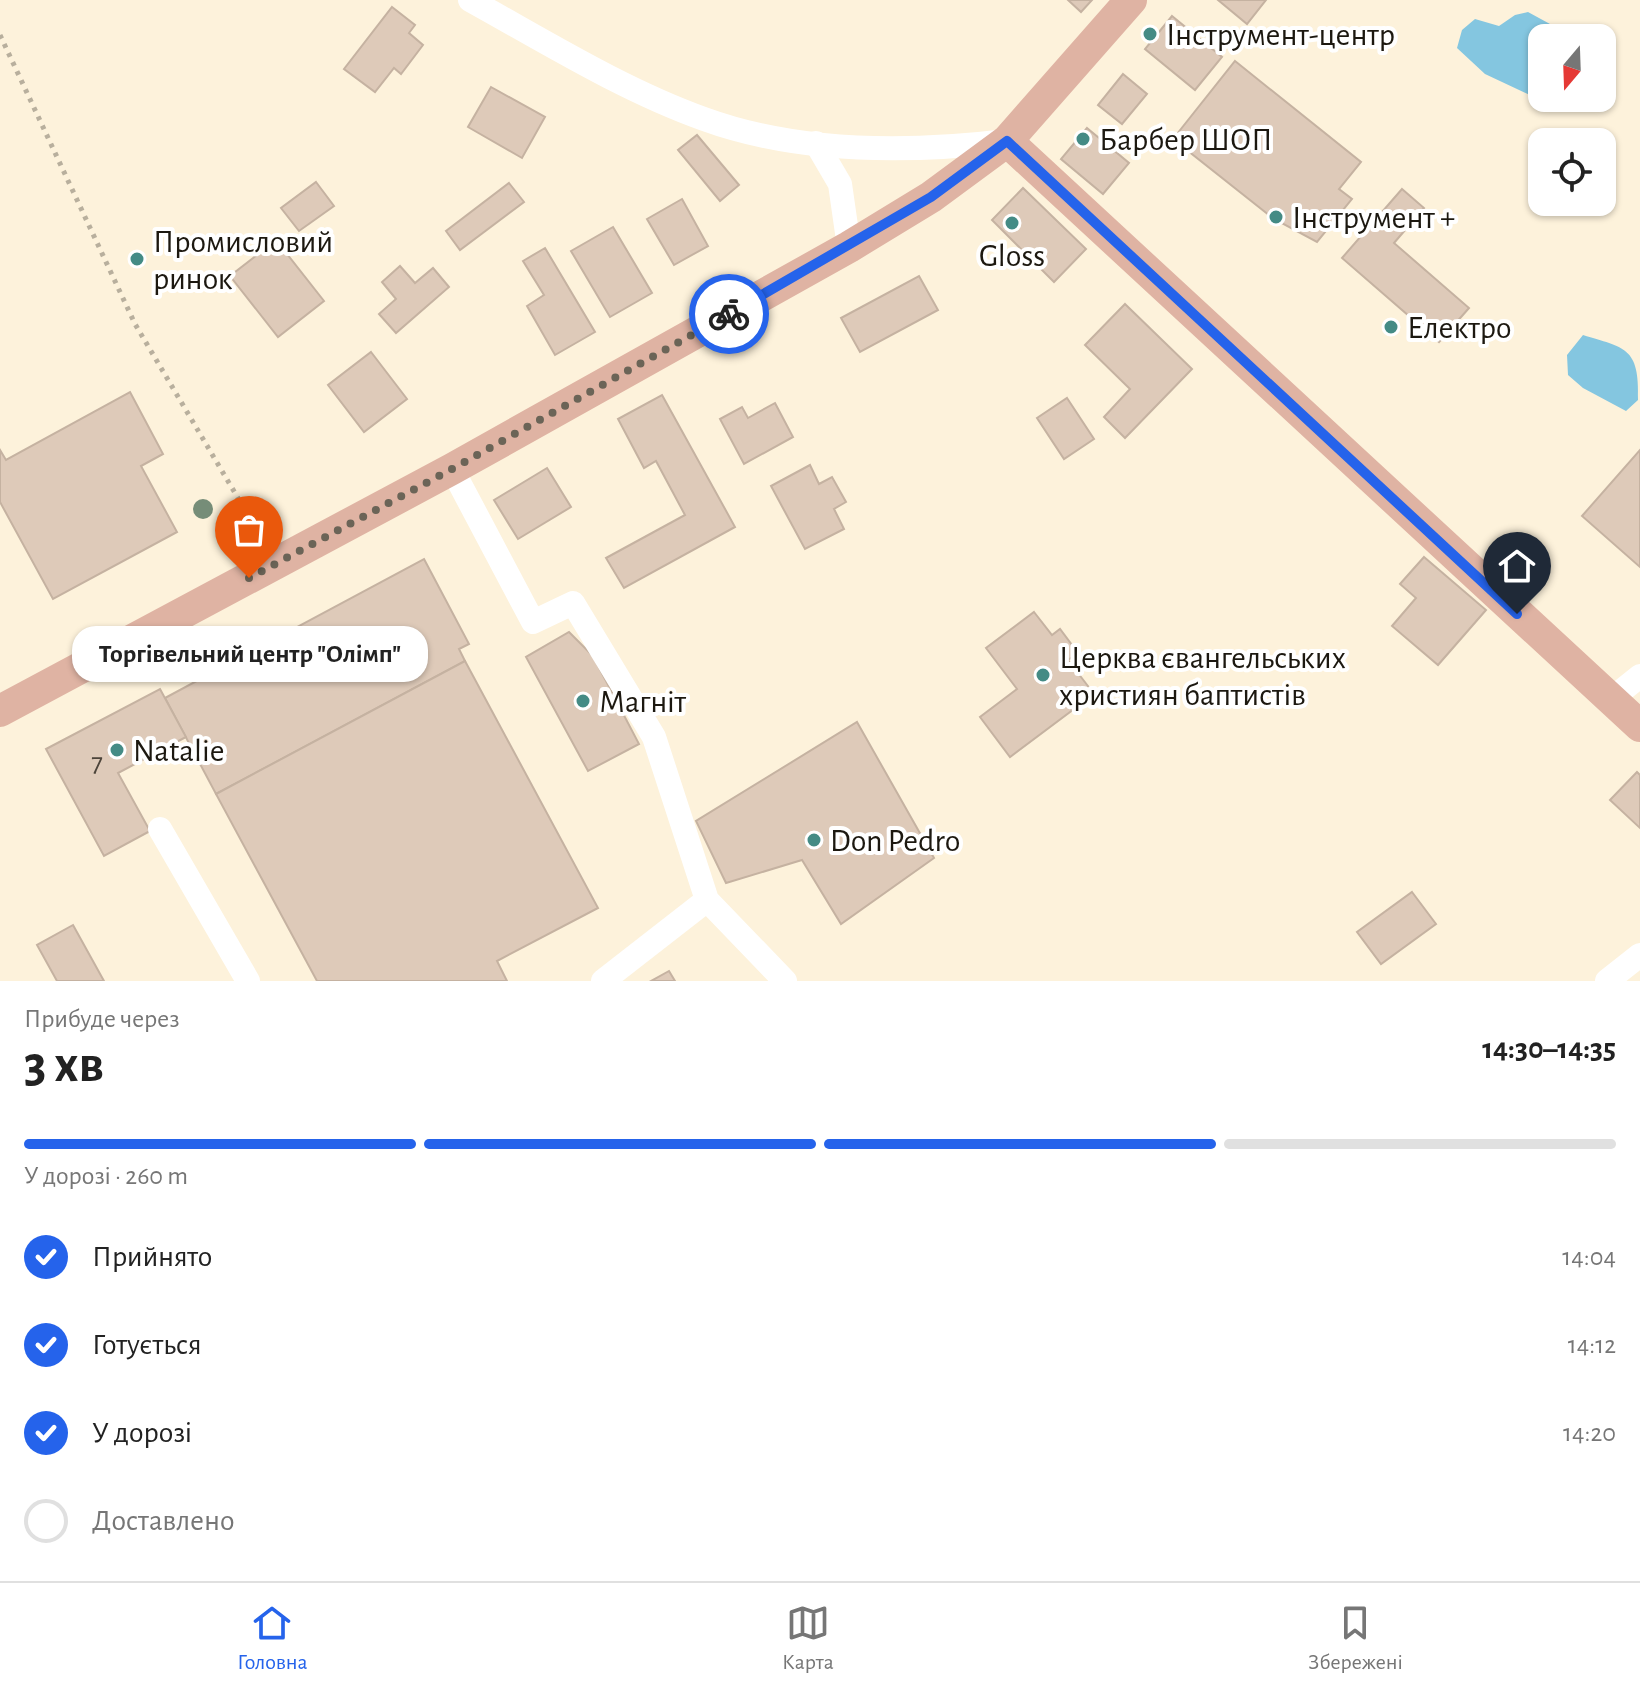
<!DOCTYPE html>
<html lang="uk">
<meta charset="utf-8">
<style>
:root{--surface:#fff;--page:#f6f6f6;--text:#222;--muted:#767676;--line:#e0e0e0;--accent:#2563eb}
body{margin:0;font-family:"Alegreya Sans",sans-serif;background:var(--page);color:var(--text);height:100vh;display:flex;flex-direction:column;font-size:30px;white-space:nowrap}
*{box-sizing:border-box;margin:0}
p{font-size:26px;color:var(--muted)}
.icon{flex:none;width:44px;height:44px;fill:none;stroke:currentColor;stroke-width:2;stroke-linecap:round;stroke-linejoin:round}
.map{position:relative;height:981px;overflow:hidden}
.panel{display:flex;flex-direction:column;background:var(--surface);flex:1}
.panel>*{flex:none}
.needle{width:52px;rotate:199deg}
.tools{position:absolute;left:1528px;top:24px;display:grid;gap:16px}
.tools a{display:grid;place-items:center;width:88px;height:88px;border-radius:16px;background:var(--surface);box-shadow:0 2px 6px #0004;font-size:40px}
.pin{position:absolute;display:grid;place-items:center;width:68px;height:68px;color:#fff;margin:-82px -34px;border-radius:50% 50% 50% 0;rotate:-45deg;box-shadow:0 0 8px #0007}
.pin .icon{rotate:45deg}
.courier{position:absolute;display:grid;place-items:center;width:80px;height:80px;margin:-40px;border:6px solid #2563eb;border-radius:50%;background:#fff;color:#222;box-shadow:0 2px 10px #0007}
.bubble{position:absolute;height:56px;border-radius:24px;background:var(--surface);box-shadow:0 2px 6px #0004;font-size:26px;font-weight:600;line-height:56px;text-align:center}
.head em{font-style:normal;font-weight:600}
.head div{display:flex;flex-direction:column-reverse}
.head{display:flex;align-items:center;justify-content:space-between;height:136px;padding:0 24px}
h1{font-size:52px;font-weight:600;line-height:60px}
.bar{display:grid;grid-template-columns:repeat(4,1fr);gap:12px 8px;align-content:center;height:96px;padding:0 24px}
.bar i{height:10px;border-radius:6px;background:var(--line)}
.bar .on{background:var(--accent)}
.bar p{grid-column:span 4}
ol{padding:0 24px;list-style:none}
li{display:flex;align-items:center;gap:24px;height:88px}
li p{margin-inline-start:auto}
li .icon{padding:8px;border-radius:50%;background:var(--accent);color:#fff;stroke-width:4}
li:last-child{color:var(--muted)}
li i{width:44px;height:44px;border:4px solid var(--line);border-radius:50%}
.tab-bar{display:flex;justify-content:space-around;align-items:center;height:112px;border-top:2px solid var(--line);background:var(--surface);font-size:22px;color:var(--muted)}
.tab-bar a{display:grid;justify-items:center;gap:4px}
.tab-bar .on{color:var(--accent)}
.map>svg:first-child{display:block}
.water{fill:#84c6e0}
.building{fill:#decab9;stroke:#c5b2a1;stroke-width:2}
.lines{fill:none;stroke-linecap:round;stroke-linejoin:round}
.path{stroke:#b8af9d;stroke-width:5;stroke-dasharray:4 6;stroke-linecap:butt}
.minor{stroke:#fff;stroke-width:24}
.major{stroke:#dfb3a3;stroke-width:32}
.tree{fill:#768d78}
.done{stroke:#6b6457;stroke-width:8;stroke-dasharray:0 14.4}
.route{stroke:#2563eb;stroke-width:10}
.poi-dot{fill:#448b85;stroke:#fff;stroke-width:3}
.labels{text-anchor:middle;stroke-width:8;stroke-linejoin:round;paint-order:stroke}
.number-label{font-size:28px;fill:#4c443a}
.poi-label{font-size:32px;fill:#1c1810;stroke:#fff;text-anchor:start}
</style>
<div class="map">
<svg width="1640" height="981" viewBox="0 0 1640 981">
<rect width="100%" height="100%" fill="#fdf2db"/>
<g class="water">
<path d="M1528,12l22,12 7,14h-15v55l-8,4 -49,-23 -28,-26 5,-18 13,-11 24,7 16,-11z"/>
<path d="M1583,335c41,13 57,11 55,65l-12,11 -43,-23 -15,-13 -1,-20z"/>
</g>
<g class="building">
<path d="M1068,0h24l-11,12z"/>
<path d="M1218,0h48l-19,24z"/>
<path d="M392,7l23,18 -6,8 14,12 -22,29 -7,-6 -19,24 -31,-23z"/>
<path d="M1172,16l50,41 -27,33 -50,-41z"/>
<path d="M1235,61l126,101 -22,27 13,10 -35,43 -43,-23 -101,-80z"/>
<path d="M1123,74l24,20 -25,30 -24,-19z"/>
<path d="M491,87l54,30 -23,41 -54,-31z"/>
<path d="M1087,128l42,35 -26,31 -42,-35z"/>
<path d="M697,135l42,50 -19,16 -42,-51z"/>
<path d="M316,182l18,24 -35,25 -18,-23z"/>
<path d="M509,183l15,19 -64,48 -14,-19z"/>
<path d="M1023,188l63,61 -32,33 -62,-62z"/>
<path d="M1402,189l22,19 -30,35 75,65 -30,34 -97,-84z"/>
<path d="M682,199l26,47 -34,19 -27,-46z"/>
<path d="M613,227l39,66 -42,24 -39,-66z"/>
<path d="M276,240l48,61 -46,36 -48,-61z"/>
<path d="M545,248l50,84 -40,23 -28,-49 17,-11 -21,-34z"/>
<path d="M400,266l15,17 18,-15 16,19 -53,46 -17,-19 17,-15 -14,-17z"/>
<path d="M919,276l19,34 -78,42 -19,-34z"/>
<path d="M1125,304l67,65 -67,69 -21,-21 26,-28 -45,-44z"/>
<path d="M371,352l36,47 -43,33 -36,-47z"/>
<path d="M130,392l33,62 -22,12 36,66 -124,67 -53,-97v-52l6,10z"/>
<path d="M662,395l73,132 -111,61 -18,-30 79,-43 -29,-54 -12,7 -26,-49z"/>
<path d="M1067,398l27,41 -30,20 -27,-41z"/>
<path d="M775,403l18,34 -49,27 -24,-45 22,-12 6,11z"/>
<path d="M1640,450v117l-58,-51z"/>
<path d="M810,465l9,19 13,-7 14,25 -12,7 10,20 -39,20 -34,-63z"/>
<path d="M547,468l24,39 -53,32 -24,-39z"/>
<path d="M1424,557l62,53 -48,55 -46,-39 24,-28 -16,-14z"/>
<path d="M424,559l45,85 -10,5 6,12 -249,133 -51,-96z"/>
<path d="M1034,612l18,23 8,-6 18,24 -10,7 26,34 -84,63 -30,-40 37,-28 -31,-41z"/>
<path d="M569,632l24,24 46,88 -51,27 -62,-114z"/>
<path d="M465,661l133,247 -101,53 10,20h-190l-101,-187z"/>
<path d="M160,689l26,48 -68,36 32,58 -46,25 -58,-107z"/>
<path d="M857,722l77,136 -93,66 -39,-64 -76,23 -30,-62z"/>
<path d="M1637,772l3,3v53l-30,-28z"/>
<path d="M1412,892l24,32 -55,40 -24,-32z"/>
<path d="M73,925l31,56h-47l-20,-36z"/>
<path d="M669,971l6,10h-24z"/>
</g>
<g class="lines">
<path class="path" d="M0,35l135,289 129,218"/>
<g class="minor">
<path d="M470,0c76,42 153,90 234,119 96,35 204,34 303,22"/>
<path d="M816,143l24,41 9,63"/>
<path d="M452,469l81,153 40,-19 81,134 53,163 78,81"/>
<path d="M1610,700l30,-24"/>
<path d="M160,829l88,152"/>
<path d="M603,981l104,-81"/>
<path d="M1607,981l33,-26"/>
</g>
<g class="major">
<path d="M1007,141l633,585"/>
<path d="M0,711l452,-242 397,-222 82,-50 76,-56 124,-141"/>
</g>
</g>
<circle class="tree" cx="203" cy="509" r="10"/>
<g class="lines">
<path class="done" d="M249,578l203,-109 277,-155"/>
<path class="route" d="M729,314l202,-117 76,-56 510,473"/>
</g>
<g class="poi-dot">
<circle cx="1150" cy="34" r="8"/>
<circle cx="1083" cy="139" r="8"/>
<circle cx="1276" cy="217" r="8"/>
<circle cx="1012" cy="223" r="8"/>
<circle cx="137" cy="259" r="8"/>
<circle cx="1391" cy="327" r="8"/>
<circle cx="1043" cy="675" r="8"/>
<circle cx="583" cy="701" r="8"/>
<circle cx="117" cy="750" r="8"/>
<circle cx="814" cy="840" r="8"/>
</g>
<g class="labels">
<g class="number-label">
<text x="97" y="771">7</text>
</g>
<g class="poi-label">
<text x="1166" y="45">Інструмент-центр</text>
<text x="1099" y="150">Барбер ШОП</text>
<text x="1292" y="228">Інструмент +</text>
<text x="153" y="252">Промисловий<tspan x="153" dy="37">ринок</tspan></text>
<text x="1012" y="266" text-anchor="middle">Gloss</text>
<text x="1407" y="338">Електро</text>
<text x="1059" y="668">Церква євангельських<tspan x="1059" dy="37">християн баптистів</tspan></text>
<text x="599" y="712">Магніт</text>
<text x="133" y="761">Natalie</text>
<text x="830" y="851">Don Pedro</text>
</g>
</g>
</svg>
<div class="tools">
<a><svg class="needle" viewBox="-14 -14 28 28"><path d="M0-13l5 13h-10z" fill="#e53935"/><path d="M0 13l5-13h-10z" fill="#767676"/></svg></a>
<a><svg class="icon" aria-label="locate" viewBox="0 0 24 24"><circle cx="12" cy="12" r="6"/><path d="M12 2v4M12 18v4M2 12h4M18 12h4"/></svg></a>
</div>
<div class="pin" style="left:249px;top:578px;background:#ea580c"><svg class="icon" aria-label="bag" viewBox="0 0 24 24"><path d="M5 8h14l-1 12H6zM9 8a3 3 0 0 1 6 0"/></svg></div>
<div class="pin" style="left:1517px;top:614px;background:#1f2937"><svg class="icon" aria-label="home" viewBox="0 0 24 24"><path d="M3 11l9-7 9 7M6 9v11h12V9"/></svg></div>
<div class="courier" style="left:729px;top:314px"><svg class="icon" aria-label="bike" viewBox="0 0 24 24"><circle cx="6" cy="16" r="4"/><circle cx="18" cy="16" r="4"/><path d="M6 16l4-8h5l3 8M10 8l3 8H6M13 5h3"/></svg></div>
<div class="bubble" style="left:72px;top:626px;width:356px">Торгівельний центр &quot;Олімп&quot;</div>
</div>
<section class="panel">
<div class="head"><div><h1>3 хв</h1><p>Прибуде через</p></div><em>14:30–14:35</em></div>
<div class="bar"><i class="on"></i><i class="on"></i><i class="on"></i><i></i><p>У дорозі · 260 m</p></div>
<ol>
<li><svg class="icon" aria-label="check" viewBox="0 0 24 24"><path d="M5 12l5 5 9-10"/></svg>Прийнято<p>14:04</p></li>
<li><svg class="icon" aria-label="check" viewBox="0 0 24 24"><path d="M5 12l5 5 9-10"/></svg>Готується<p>14:12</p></li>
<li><svg class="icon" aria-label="check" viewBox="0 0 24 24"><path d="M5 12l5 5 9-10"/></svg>У дорозі<p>14:20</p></li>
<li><i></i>Доставлено</li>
</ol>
</section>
<nav class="tab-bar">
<a class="on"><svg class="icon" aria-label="home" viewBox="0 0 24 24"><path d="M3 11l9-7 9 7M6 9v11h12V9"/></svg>Головна</a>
<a><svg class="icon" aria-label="map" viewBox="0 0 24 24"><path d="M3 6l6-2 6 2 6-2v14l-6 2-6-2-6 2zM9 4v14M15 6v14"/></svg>Карта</a>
<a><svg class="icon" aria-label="saved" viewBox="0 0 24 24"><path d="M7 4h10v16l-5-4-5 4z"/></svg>Збережені</a>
</nav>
